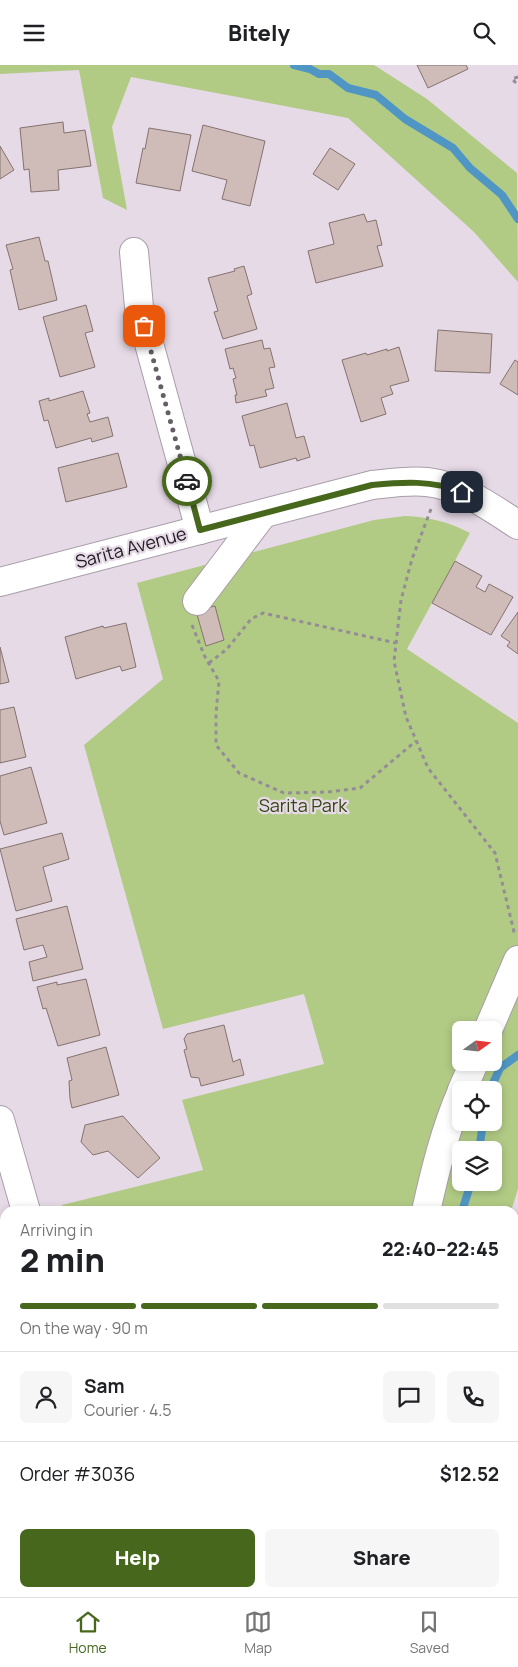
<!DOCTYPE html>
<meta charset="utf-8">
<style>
:root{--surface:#fff;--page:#f6f6f6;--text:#202124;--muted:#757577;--line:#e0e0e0;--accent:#47671d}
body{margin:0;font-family:Manrope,sans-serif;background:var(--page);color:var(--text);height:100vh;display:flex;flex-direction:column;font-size:19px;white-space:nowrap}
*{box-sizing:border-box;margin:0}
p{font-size:16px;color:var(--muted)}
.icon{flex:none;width:28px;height:28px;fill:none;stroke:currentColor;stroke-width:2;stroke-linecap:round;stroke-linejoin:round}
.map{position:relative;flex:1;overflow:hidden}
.drawer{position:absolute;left:0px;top:1141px;width:519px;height:391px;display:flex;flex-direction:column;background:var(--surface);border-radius:15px 15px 0 0;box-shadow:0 2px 8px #0003}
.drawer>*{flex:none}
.needle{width:32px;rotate:75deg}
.controls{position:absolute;left:452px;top:956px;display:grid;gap:10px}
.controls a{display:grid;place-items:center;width:50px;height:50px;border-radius:8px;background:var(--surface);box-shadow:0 2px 8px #0003;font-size:25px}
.pin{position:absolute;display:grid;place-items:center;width:42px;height:42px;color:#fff;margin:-21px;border-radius:10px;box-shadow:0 2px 8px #0006}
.courier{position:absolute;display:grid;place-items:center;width:50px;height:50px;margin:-25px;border:4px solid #47671d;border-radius:50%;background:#fff;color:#222;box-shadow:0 1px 6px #0007}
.summary em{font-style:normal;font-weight:800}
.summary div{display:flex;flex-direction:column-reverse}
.summary{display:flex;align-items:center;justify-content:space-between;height:85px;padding:0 20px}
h1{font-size:32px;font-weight:800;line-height:38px}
.bar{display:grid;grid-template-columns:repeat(4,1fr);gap:8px 5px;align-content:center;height:60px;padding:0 20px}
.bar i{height:6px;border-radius:4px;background:var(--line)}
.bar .current{background:var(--accent)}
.bar p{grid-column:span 4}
.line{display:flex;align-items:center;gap:12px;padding:0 20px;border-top:1px solid var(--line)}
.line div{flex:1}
.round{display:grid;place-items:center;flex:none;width:52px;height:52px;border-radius:8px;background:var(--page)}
.primary-button{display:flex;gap:10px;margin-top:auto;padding:10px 20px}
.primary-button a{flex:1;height:58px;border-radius:8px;background:var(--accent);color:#fff;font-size:20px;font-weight:800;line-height:58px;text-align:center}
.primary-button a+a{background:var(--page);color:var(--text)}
header{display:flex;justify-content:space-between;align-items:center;height:65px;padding:0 20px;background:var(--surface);font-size:22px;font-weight:800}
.tab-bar{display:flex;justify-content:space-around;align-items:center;height:70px;border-top:1px solid var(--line);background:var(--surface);font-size:14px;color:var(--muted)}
.tab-bar a{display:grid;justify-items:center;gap:2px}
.tab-bar .current{color:var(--accent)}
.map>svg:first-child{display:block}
.green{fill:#b1cb85;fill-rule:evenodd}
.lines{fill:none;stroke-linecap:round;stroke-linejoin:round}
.stream{stroke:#5096c5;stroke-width:8}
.building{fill:#cfbcb8;stroke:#84726f}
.minor-casing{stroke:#a89da9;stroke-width:30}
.path{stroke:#958d96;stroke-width:3;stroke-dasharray:4 4;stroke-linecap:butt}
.minor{stroke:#fff;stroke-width:28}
.done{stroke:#655e66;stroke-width:5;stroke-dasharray:0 9}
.route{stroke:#47671d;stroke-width:6}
.labels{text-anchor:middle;stroke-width:4.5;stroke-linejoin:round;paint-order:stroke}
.street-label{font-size:18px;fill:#1f1b20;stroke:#e6dae7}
.park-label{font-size:18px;fill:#354511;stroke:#e6dae7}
</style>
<header><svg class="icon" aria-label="menu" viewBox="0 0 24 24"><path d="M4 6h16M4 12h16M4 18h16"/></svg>Bitely<svg class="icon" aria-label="search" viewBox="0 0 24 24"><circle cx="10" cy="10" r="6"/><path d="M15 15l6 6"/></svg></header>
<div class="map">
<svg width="518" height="1532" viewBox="0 0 518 1532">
<rect width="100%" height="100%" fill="#e6dae7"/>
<g class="green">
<path d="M0,0h374l53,34 90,74 1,109 -44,-50 -126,-114 -217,-41 -19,50 15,83 -24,-12 -24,-128 -79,4z"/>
<path d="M405,451c24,1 44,6 65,17l-63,116 111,74v466l-7,22h-448l-1,-6 141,-35 -21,-70 142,-36 -20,-70 -141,35 -79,-284 79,-66 -26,-96 237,-63zM461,965h33v33h-33zM461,1025h33v33h-33zM461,1085h33v33h-33z"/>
<path d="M321,1528h165l1,4h-165z"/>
</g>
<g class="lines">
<g class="stream">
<path d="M294,0l16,4 9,5h10l19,14 28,7 29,24 48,29 17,20 32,27 16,24"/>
<path d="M490,1025l10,-22 18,-13"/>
<path d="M479,1085l4,-27"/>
<path d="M462,1146l9,-28"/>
<path d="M488,1528l6,4"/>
</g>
</g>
<g class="building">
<path d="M417,0h49l2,4 -40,19z"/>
<path d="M63,57l1,11 21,-3 6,36 -33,4 1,20 -28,2 -2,-23 -5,1 -4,-42z"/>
<path d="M203,60l62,16 -15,65 -28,-7 5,-19 -35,-9z"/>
<path d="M149,63l42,7 -11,56 -44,-8 7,-35 2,1z"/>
<path d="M0,81l14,24 -14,9z"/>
<path d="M330,83l25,16 -17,26 -25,-16z"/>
<path d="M364,149l3,8 9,-2 6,25 -5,1 6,20 -67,17 -8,-32 26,-7 -5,-21z"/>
<path d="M39,172l6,24h3l9,39 -38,10 -9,-40 3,-1 -7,-24z"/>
<path d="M244,201l8,28 -5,2 10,33 -34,10 -9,-27 4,-1 -10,-33 27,-7 -1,-2z"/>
<path d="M86,240l7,26 -8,2 10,34 -35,10 -17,-60z"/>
<path d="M438,265l54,4 -2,39 -55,-2z"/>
<path d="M262,275l2,9 6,-1 5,19 -6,1 5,20 -9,2 2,6 -31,7 -1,-8h2l-4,-16 3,-1 -3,-10 -3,1 -5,-20z"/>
<path d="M399,282l10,34 -19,5 3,8 -12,4 5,16 -25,8 -19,-62 24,-7 1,2 20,-6v2z"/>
<path d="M515,295l3,2v33l-18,-11z"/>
<path d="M83,326l7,22 -3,1 3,8 18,-5 5,19 -21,6 -1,-4 -35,10 -8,-28 -4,1 -5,-20 10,-3v3z"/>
<path d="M287,338l9,35 8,-2 6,21 -13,4 -1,-3 -36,10 -6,-23 -4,1 -8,-30z"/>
<path d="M118,388l9,34 -61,15 -8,-34z"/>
<path d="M455,496l27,15 -6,11 9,5 4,-8 24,13 -22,38 -59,-32z"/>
<path d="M215,541l9,34 -18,6 -10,-35z"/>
<path d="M518,547v42l-11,-8 3,-4 -9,-6z"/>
<path d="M126,558l10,44 -14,4 -2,-5 -44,13 -11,-42 38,-11 1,2z"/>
<path d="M0,582l9,35 -9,2z"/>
<path d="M14,642l12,50 -26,6v-53z"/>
<path d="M31,702l16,56 -43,12 -4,-14v-45z"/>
<path d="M62,768l7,26 -26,8 9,34 -36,10 -16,-62z"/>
<path d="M67,841l16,63 -50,12 -4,-19 18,-5 -4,-12 -19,5 -8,-31z"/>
<path d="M86,914l14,56 -42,11 -12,-38 -3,1 -6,-22 20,-5v3z"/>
<path d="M224,960l9,37 7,-3 4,16 -43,11 -2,-8 -8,-1 -7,-27 3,-1 -3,-10 3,-5z"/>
<path d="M106,982l13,48 -47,13 -2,-9 -1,-18 3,-1 -5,-22z"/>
<path d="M123,1051l37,42 -22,20 -30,-27 -15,4 -12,-13 4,-17z"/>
<path d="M3,1271l2,8v21l-5,1v-29z"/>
<path d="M0,1318l5,20v35l-5,1z"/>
<path d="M5,1382v64l-5,2v-65z"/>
<path d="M516,1422l2,1v48l-4,-2v-41z"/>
<path d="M208,1528h48v3l-47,1z"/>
</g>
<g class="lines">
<defs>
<g id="minor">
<path d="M134,187l5,55 61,223"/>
<path d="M0,517l372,-97c18,-2 37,-5 55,-3 34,4 62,24 91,43"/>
<path d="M197,536l65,-86"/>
<path d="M488,965l30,-70"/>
<path d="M462,1025l12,-27"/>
<path d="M0,1055l26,91"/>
<path d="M426,1146c9,-40 19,-81 35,-118"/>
<path d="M132,1528l1,4"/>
<path d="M395,1528l6,4"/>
</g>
</defs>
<use href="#minor" class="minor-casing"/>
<g class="path">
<path d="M518,12l-6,2 6,6"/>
<path d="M431,444l-19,50 -11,41 -7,61 12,56 22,51 67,85 20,83"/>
<path d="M192,560l13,32 14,24 -3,32v32l23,28 45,20 44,-1 32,-4 56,-47"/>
<path d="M209,598l18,-14 24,-30 12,-6 133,30"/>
</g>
<use href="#minor" class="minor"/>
</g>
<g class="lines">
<path class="done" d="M144,261l43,155"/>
<path class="route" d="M187,416l13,49 172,-45c31,-3 60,-5 90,7"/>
</g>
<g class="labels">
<g class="street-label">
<text transform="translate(131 483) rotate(-15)" y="6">Sarita Avenue</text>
</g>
<g class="park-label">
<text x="303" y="747">Sarita Park</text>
</g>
</g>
</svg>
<div class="controls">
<a><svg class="needle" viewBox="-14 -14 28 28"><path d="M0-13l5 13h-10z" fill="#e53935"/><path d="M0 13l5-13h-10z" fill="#757577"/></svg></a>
<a><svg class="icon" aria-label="locate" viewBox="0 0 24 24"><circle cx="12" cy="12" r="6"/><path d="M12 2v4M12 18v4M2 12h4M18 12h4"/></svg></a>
<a><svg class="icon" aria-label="layers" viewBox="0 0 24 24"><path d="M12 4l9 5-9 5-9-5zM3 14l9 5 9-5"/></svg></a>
</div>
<div class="pin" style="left:144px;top:261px;background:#ea580c"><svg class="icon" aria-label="bag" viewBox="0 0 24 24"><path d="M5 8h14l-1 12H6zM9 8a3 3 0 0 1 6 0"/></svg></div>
<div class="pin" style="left:462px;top:427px;background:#1f2937"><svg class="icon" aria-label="home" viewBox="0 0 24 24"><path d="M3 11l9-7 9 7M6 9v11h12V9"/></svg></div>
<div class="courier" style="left:187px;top:416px"><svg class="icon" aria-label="car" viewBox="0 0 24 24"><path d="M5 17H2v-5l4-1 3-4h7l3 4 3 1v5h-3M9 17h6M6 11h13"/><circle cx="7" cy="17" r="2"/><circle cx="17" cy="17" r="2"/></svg></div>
<section class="drawer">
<div class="summary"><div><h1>2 min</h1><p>Arriving in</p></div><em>22:40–22:45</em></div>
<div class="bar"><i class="current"></i><i class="current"></i><i class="current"></i><i></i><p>On the way · 90 m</p></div>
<div class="line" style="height:90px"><a class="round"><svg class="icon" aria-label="person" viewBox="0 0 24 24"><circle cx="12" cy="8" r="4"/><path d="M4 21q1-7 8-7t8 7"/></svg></a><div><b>Sam</b><p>Courier · 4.5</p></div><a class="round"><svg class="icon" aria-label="chat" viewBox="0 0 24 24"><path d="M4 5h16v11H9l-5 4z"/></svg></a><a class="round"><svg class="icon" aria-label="phone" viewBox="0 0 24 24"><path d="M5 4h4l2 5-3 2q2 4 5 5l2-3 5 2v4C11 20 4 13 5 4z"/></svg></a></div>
<div class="line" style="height:65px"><div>Order #3036</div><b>$12.52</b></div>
<div class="primary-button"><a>Help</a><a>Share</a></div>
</section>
</div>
<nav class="tab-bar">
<a class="current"><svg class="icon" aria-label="home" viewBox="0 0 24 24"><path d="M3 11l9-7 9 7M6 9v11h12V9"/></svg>Home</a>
<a><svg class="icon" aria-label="map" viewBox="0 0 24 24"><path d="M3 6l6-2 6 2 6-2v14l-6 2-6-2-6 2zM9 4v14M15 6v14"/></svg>Map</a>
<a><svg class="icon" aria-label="saved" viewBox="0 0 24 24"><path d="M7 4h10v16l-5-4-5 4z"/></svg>Saved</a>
</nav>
